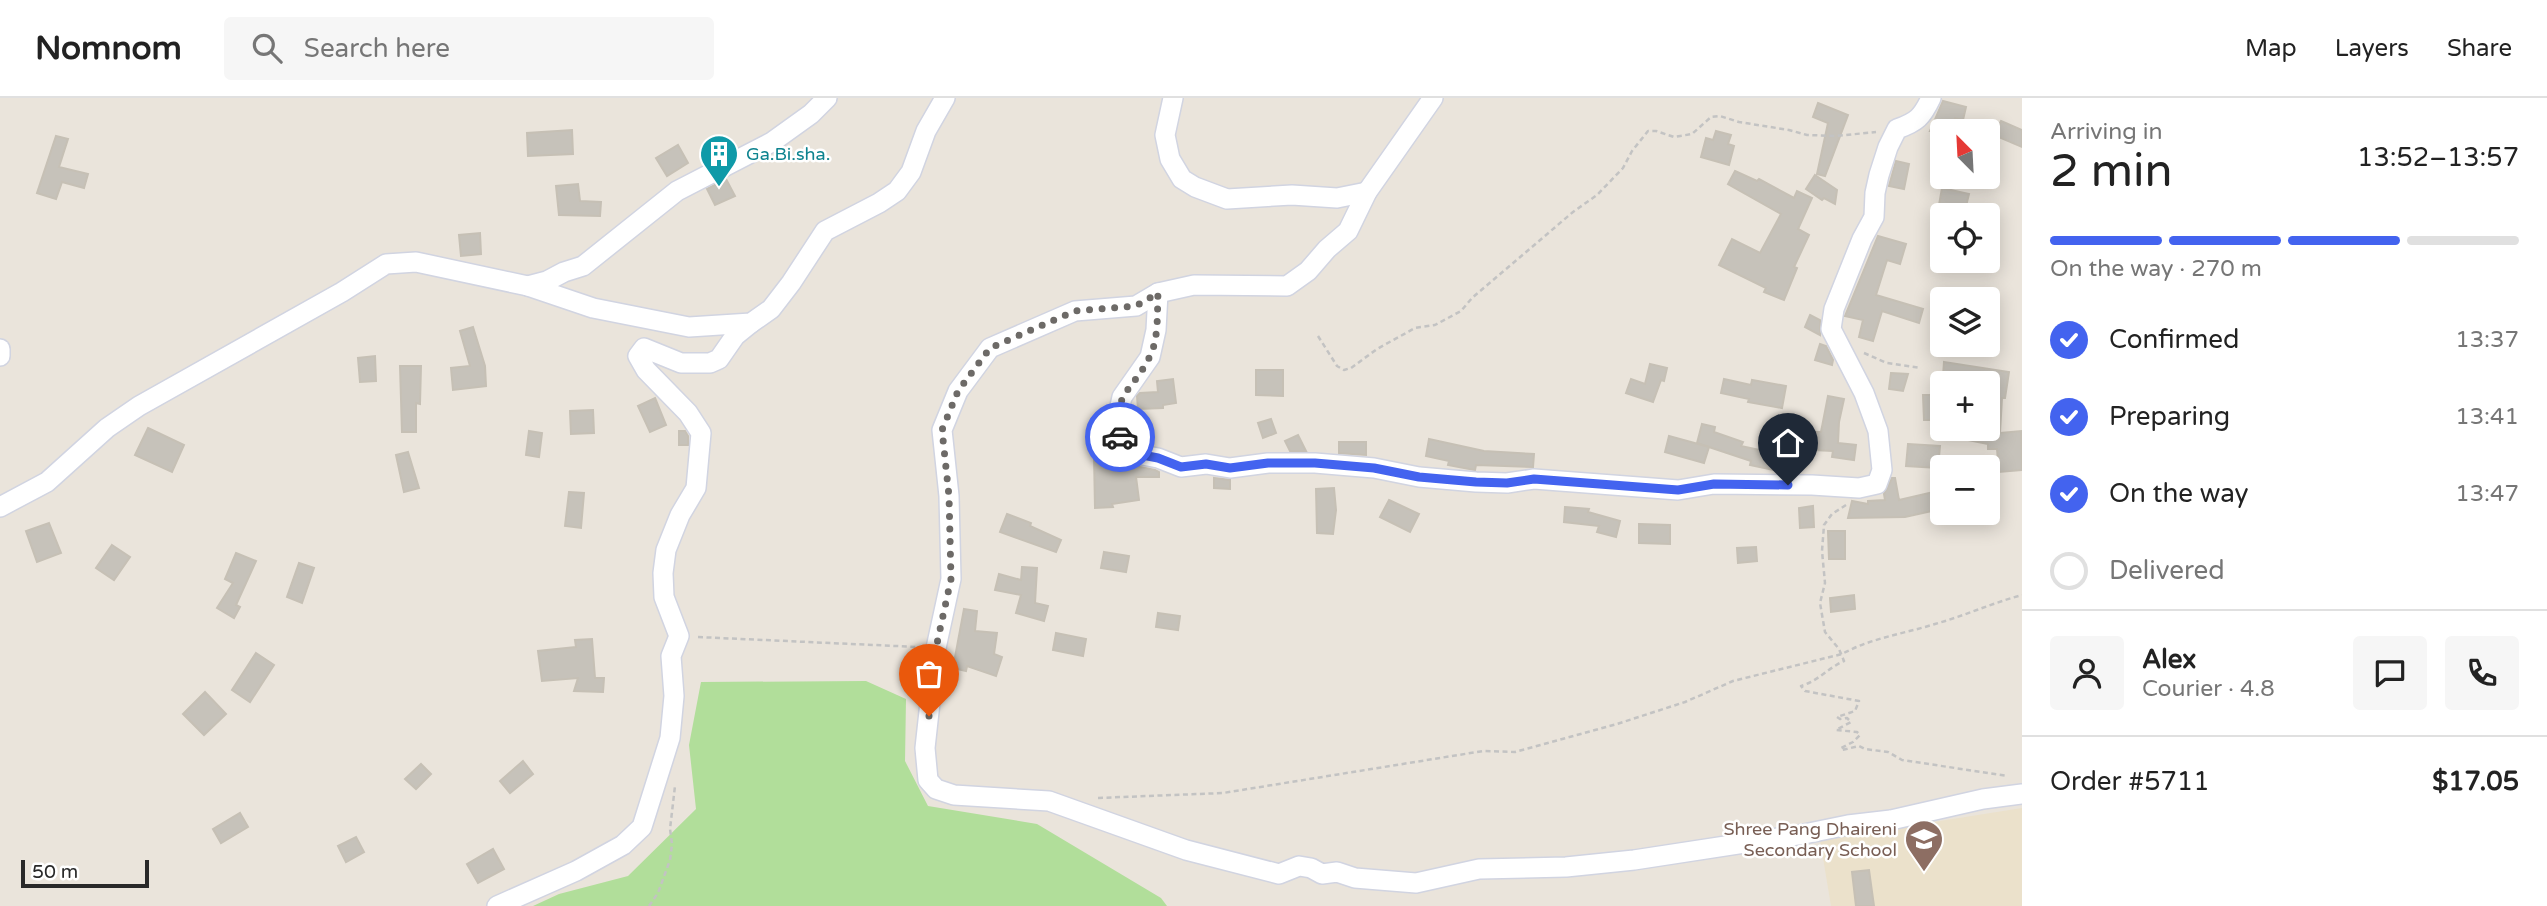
<!DOCTYPE html>
<meta charset="utf-8">
<style>
:root{--surface:#fff;--page:#f6f6f6;--text:#222;--muted:#767676;--line:#e0e0e0;--accent:#4363ef}
body{margin:0;font-family:"Varela Round",sans-serif;background:var(--page);color:var(--text);height:100vh;display:flex;flex-direction:column;font-size:26px;white-space:nowrap}
*{box-sizing:border-box;margin:0}
p{font-size:23px;color:var(--muted)}
.icon{flex:none;width:38px;height:38px;fill:none;stroke:currentColor;stroke-width:2;stroke-linecap:round;stroke-linejoin:round}
.map{position:relative;flex:1;overflow:hidden}
.sheet{display:flex;flex-direction:column;background:var(--surface);width:525px}
.sheet>*{flex:none}
.needle{width:46px;rotate:336deg}
.fabs{position:absolute;left:1930px;top:21px;display:grid;gap:14px}
.fabs a{display:grid;place-items:center;width:70px;height:70px;border-radius:7px;background:var(--surface);box-shadow:0 4px 18px #0003;font-size:35px}
.scale{position:absolute;left:21px;bottom:18px;width:128px;box-sizing:border-box;padding-left:7px;border:4px solid #292929;border-top:0;font-size:19px;line-height:24px;white-space:nowrap;color:#292929;-webkit-text-stroke:5px #fff;paint-order:stroke}
.pin{position:absolute;display:grid;place-items:center;width:60px;height:60px;color:#fff;margin:-72px -30px;border-radius:50% 50% 50% 0;rotate:-45deg;box-shadow:0 0 7px #0007}
.pin .icon{rotate:45deg}
.courier{position:absolute;display:grid;place-items:center;width:70px;height:70px;margin:-35px;border:5px solid #4363ef;border-radius:50%;background:#fff;color:#222;box-shadow:0 2px 9px #0007}
.summary em{font-style:normal;font-weight:600}
.summary div{display:flex;flex-direction:column-reverse}
.summary{display:flex;align-items:center;justify-content:space-between;height:119px;padding:0 28px}
h1{font-size:46px;font-weight:600;line-height:52px}
.bar{display:grid;grid-template-columns:repeat(4,1fr);gap:10px 7px;align-content:center;height:84px;padding:0 28px}
.bar i{height:9px;border-radius:5px;background:var(--line)}
.bar .current{background:var(--accent)}
.bar p{grid-column:span 4}
.line{display:flex;align-items:center;gap:18px;padding:0 28px;border-top:2px solid var(--line)}
.line div{flex:1}
.round{display:grid;place-items:center;flex:none;width:74px;height:74px;border-radius:7px;background:var(--page)}
ol{padding:0 28px;list-style:none}
li{display:flex;align-items:center;gap:21px;height:77px}
li p{margin-inline-start:auto}
li .icon{padding:7px;border-radius:50%;background:var(--accent);color:#fff;stroke-width:4}
li:last-child{color:var(--muted)}
li i{width:38px;height:38px;border:4px solid var(--line);border-radius:50%}
header{display:flex;align-items:center;gap:42px;box-sizing:border-box;height:98px;padding:0 35px;background:var(--surface);border-bottom:2px solid var(--line)}
header strong{font-size:33px}
nav{display:flex;gap:38px;margin-inline-start:auto;font-size:24px}
.search{width:490px;height:63px;background:var(--page);display:flex;align-items:center;gap:18px;box-sizing:border-box;padding:0 24px;border-radius:7px;color:var(--muted);font-size:26px}
main{display:flex;flex:1;min-height:0}
.map>svg:first-child{display:block}
.education{fill:#ebe1cb}
.green{fill:#b1de9a}
.building{fill:#c6c2ba;stroke:#c6c0b5;stroke-width:2}
.lines{fill:none;stroke-linecap:round;stroke-linejoin:round}
.minor-casing{stroke:#d1d4e1;stroke-width:22}
.path{stroke:#c3c3c3;stroke-width:2.5;stroke-dasharray:5 3.5;stroke-linecap:butt}
.minor{stroke:#fff;stroke-width:19}
.done{stroke:#6d6a67;stroke-width:7;stroke-dasharray:0 12.6}
.route{stroke:#4363ef;stroke-width:9}
.labels{text-anchor:middle;stroke-width:5;stroke-linejoin:round;paint-order:stroke}
.culture-label{font-size:18px;fill:#0d838f;stroke:#fff;text-anchor:start}
.education-label{font-size:18px;fill:#785e54;stroke:#fff;text-anchor:end}
</style>
<header>
<strong>Nomnom</strong>
<div class="search"><svg class="icon" aria-label="search" viewBox="0 0 24 24"><circle cx="10" cy="10" r="6"/><path d="M15 15l6 6"/></svg>Search here</div>
<nav><a>Map</a><a>Layers</a><a>Share</a></nav>
</header>
<main>
<div class="map">
<svg width="2022" height="808" viewBox="0 0 2022 808">
<rect width="100%" height="100%" fill="#eae4db"/>
<path class="education" d="M2022,710v98h-191l-11,-66z"/>
<path class="green" d="M866,583l40,18 -1,62 23,45 109,18 124,74 6,8h-634l26,-12 69,-18 68,-67 -7,-64 12,-63z"/>
<g class="building">
<path d="M1943,3l23,6 -3,13 -8,-2 -4,13h-21z"/>
<path d="M1818,5l30,12 -23,61 -8,-2 11,-51 -15,-6z"/>
<path d="M2001,23l21,9v17l-28,-12z"/>
<path d="M572,32l1,24 -45,2 -1,-23z"/>
<path d="M1716,33l15,4 -3,9 6,2 -5,19 -28,-8 5,-19 7,2z"/>
<path d="M56,38l12,3 -9,28 29,7 -4,14 -22,-6 -6,17 -19,-6z"/>
<path d="M678,47l10,18 -21,13 -11,-18z"/>
<path d="M1896,63l13,3 -5,25 -15,-3z"/>
<path d="M1735,73l22,10 2,-2 35,19 3,-7 15,7 -14,31 11,6 -15,32 3,1 -13,32 -20,-8 2,-4 -47,-23 13,-26 28,14 21,-39 -53,-30z"/>
<path d="M1815,77l22,15 -2,14 -11,-6 -2,2 -16,-11z"/>
<path d="M726,81l9,17 -20,9 -8,-16z"/>
<path d="M578,86l2,17 21,1 -1,14 -41,-1 -3,-29z"/>
<path d="M1942,90l27,6 -4,16 -26,-5z"/>
<path d="M480,135l1,21 -20,2 -2,-21z"/>
<path d="M1878,138l28,8 -6,20 -13,-4 -11,35 47,14 -4,14 -37,-12 -9,30 -14,-4 4,-17 -18,-4z"/>
<path d="M1810,217l10,5v15l-15,-8z"/>
<path d="M473,229l12,39 1,20 -33,4 -2,-22 19,-2 -10,-35z"/>
<path d="M1820,246l6,2 7,14 -1,5 -17,-5z"/>
<path d="M375,258l1,25 -16,1 -2,-24z"/>
<path d="M1944,264l65,10 -4,26h-3l-2,35 21,-2 1,39 -23,2 -2,-23h-9v-5l-20,-4 4,-11h16v-46h-7l1,-6 -39,-1z"/>
<path d="M1650,266l17,4 -3,13 -3,-1 -8,22 -27,-9 5,-14 14,5z"/>
<path d="M400,268h21l-1,38 -4,-1v29h-14z"/>
<path d="M1256,272h27v26l-27,-1z"/>
<path d="M1891,275l17,1 -5,17 -14,-2z"/>
<path d="M1173,281l3,24 -13,2v3l-25,1 -1,-13 3,-3 18,-1 -1,-11z"/>
<path d="M1724,281l27,6 1,-5 34,6 -4,22 -34,-6 1,-3 -28,-6z"/>
<path d="M1923,297h19v25h-18z"/>
<path d="M1828,298l16,3 -5,23 -1,21 18,2 -2,15 -22,-3 1,-6 -19,-1 1,-18h6z"/>
<path d="M655,300l11,27 -16,7 -12,-26z"/>
<path d="M593,312l1,23 -23,1 -1,-23z"/>
<path d="M1271,321l5,14 -13,5 -5,-15z"/>
<path d="M1702,326l13,3 -1,5 29,10 -2,4 37,8 -4,16 -24,-5 1,-4 -54,-18z"/>
<path d="M148,330l36,17 -12,27 -37,-17z"/>
<path d="M529,333l13,2 -3,24 -13,-2z"/>
<path d="M679,333h6l3,5v9h-9z"/>
<path d="M1298,337l8,16h-16l-5,-10z"/>
<path d="M1669,338l40,11 -5,16 -39,-11z"/>
<path d="M1429,341l55,12 50,3 -1,13 -57,-2 -1,5 -27,-5 1,-4 -23,-5z"/>
<path d="M1339,344h27v13l-27,-2z"/>
<path d="M1908,346l32,2 -2,22 -32,-2z"/>
<path d="M408,354l11,36 -15,4 -8,-37z"/>
<path d="M1094,358h25v7l36,7 4,2v5h-23l3,23 -27,4 1,3 -18,1z"/>
<path d="M1214,380l16,2v9l-16,-1z"/>
<path d="M1892,380h3l4,22 39,-9 3,18 -36,8 -57,1 4,-17 16,3v-3l17,-1 -1,-6z"/>
<path d="M1334,390l2,22 -3,24 -16,-1 -1,-44z"/>
<path d="M569,394l15,1 -3,35 -16,-2z"/>
<path d="M1389,402l30,14 -9,18 -30,-15z"/>
<path d="M1813,408l1,21 -14,1 -1,-20z"/>
<path d="M1565,409l24,2 -1,3 32,9 -4,16 -19,-5 2,-6 -35,-4z"/>
<path d="M1007,416l24,9 -1,3 31,14 -5,12 -56,-20z"/>
<path d="M49,425l12,30 -24,9 -11,-31z"/>
<path d="M1639,426l31,1v19l-31,-1z"/>
<path d="M1828,433h17v28h-16z"/>
<path d="M112,447l18,12 -16,23 -18,-12z"/>
<path d="M1756,449l1,14 -19,2 -1,-15z"/>
<path d="M1104,454l25,4 -3,16 -25,-4z"/>
<path d="M236,455l20,8 -20,44 4,2 -6,11 -17,-10 16,-25 -8,-4z"/>
<path d="M299,465l15,5 -12,35 -15,-6z"/>
<path d="M1022,469l15,1 -2,35 13,3 -4,15 -28,-8 5,-18 -26,-5 4,-16 22,6z"/>
<path d="M1854,497l1,14 -24,3 -1,-14z"/>
<path d="M964,511l13,2 -2,20 22,2 -3,21 8,3 -6,19 -29,-10 -1,5 -13,-3z"/>
<path d="M1158,515l22,3 -2,14 -22,-3z"/>
<path d="M1056,535l30,6 -3,17 -30,-6z"/>
<path d="M592,541l3,39h9l-1,14 -29,-1 4,-13 -36,3 -4,-30 38,-4 -1,-7z"/>
<path d="M256,555l18,12 -24,37 -18,-12z"/>
<path d="M205,594l21,22 -22,21 -21,-21z"/>
<path d="M523,663l10,13 -23,19 -10,-12z"/>
<path d="M421,666l10,10 -15,15 -11,-10z"/>
<path d="M240,715l8,14 -27,16 -8,-14z"/>
<path d="M356,739l8,15 -18,10 -8,-16z"/>
<path d="M493,751l11,20 -26,14 -11,-19z"/>
<path d="M1869,772l5,36h-18l-4,-34z"/>
</g>
<g class="lines">
<defs>
<g id="minor">
<path d="M1173,0l-8,37 5,24 12,20 13,8 32,12 65,-4 45,3 30,-6"/>
<path d="M1433,0l-66,94 -19,39 -21,18 -19,22 -21,15 -93,-1 -36,8 -22,13 -61,5 -85,37 -32,43 -16,39 7,66 2,83 -15,69 -11,100 3,32 8,9 18,6 95,6 137,49 93,24 20,-8 12,2 11,6 15,-2 18,6 61,5 63,-14 87,-2 68,-7 170,-26 44,-9 43,-5 92,-21 39,-5"/>
<path d="M528,188l19,-5 17,-9 19,-6 94,-75 95,-49 39,-28 16,-16"/>
<path d="M1158,195l-2,37 -6,27 -28,40 -5,23 4,20 11,13 26,5 23,9 25,-3 24,4 38,-5h47l59,5 45,9 57,5 31,1 27,-4 144,11 36,-6 98,1 47,3 18,-4 5,-14 -4,-39 -14,-38 -33,-64 3,-20 28,-70 12,-22 1,-24 4,-18 9,-28 9,-18c20,-7 25,-12 34,-31"/>
<path d="M0,251v7"/>
<path d="M0,409l47,-25 60,-54 32,-22 203,-114 44,-28 30,-2 112,24 65,22 96,19 62,-4 20,-14 20,-26 34,-52 54,-28 18,-12 14,-19 15,-41 19,-33"/>
<path d="M497,808l79,-35 47,-26 19,-18 28,-89 4,-42 -3,-40 8,-20 -15,-39 -1,-24 3,-23 14,-35 16,-27 5,-55 -13,-20 -42,-43 -8,-14 6,-8 37,15h29l9,-4 16,-23 16,-13"/>
</g>
</defs>
<use href="#minor" class="minor-casing"/>
<g class="path">
<path d="M1318,238l19,30 7,4 7,-2 26,-19 38,-21 20,-3 26,-14 11,-13 101,-86 24,-17 26,-27 9,-17 16,-20h8l18,6 18,-3 19,-17 9,-1 19,6 50,8 18,5 29,1 40,-4"/>
<path d="M1864,255l23,10 34,5"/>
<path d="M1846,407l-14,9 -8,11 -2,26 3,32 -5,20 5,29 14,17 5,12c-16,7 -26,20 -43,25l4,5 54,10 -4,10 -18,6 3,2 7,-1 4,4 -15,8 21,2 3,3 -7,7 -12,6 1,2 17,-4 6,3 23,3 14,8 106,16"/>
<path d="M698,539l220,10"/>
<path d="M1098,700l125,-5 260,-42 32,1 102,-28 68,-22 48,-21 109,-27c29,-16 61,-20 93,-30 29,-8 57,-21 87,-29"/>
<path d="M649,808l9,-13 12,-33 2,-16 -2,-15 5,-43"/>
</g>
<use href="#minor" class="minor"/>
</g>
<g class="lines">
<path class="done" d="M929,618l7,-68 15,-69 -2,-83 -7,-66 16,-39 32,-43 85,-37 61,-5 22,-13c-1,21 1,47 -9,65 -17,34 -37,35 -29,79"/>
<path class="route" d="M1120,339l12,16 26,5 23,9 25,-3 24,4 38,-5h47l59,5 45,9 57,5 31,1 27,-4 144,11 36,-6 74,1"/>
</g>
<defs>
<symbol id="building-pin" viewBox="-11 -11 22 30"><path d="M0 17L-7.5 6A9.5 9.5 0 1 1 7.5 6Z" fill="#0f9aa8" stroke="#fff"/><path d="M-4-6H4V6H1V3H-1V6H-4ZM-2.5-4.3h1.7v1.8h-1.7ZM.8-4.3h1.7v1.8H.8ZM-2.5-1h1.7V.8h-1.7ZM.8-1h1.7V.8H.8Z" fill="#fff"/></symbol>
<symbol id="school-pin" viewBox="-11 -11 22 30"><path d="M0 17L-7.5 6A9.5 9.5 0 1 1 7.5 6Z" fill="#8d6e63" stroke="#fff"/><path d="M0-5L7-2L0 1L-7-2ZM-4 1L0 2.5L4 1V4Q0 6-4 4Z" fill="#fff"/></symbol>
</defs>
<g fill-rule="evenodd">
<use href="#building-pin" x="697" y="34" width="44" height="60"/>
<use href="#school-pin" x="1902" y="719" width="44" height="60"/>
</g>
<g class="labels">
<g class="culture-label">
<text x="746" y="62">Ga.Bi.sha.</text>
</g>
<g class="education-label">
<text x="1897" y="737">Shree Pang Dhaireni<tspan x="1897" dy="21">Secondary School</tspan></text>
</g>
</g>
</svg>
<div class="fabs">
<a><svg class="needle" viewBox="-14 -14 28 28"><path d="M0-13l5 13h-10z" fill="#e53935"/><path d="M0 13l5-13h-10z" fill="#767676"/></svg></a>
<a><svg class="icon" aria-label="locate" viewBox="0 0 24 24"><circle cx="12" cy="12" r="6"/><path d="M12 2v4M12 18v4M2 12h4M18 12h4"/></svg></a>
<a><svg class="icon" aria-label="layers" viewBox="0 0 24 24"><path d="M12 4l9 5-9 5-9-5zM3 14l9 5 9-5"/></svg></a>
<a>+</a>
<a>−</a>
</div>
<div class="scale">50 m</div>
<div class="pin" style="left:929px;top:618px;background:#ea580c"><svg class="icon" aria-label="bag" viewBox="0 0 24 24"><path d="M5 8h14l-1 12H6zM9 8a3 3 0 0 1 6 0"/></svg></div>
<div class="pin" style="left:1788px;top:387px;background:#1f2937"><svg class="icon" aria-label="home" viewBox="0 0 24 24"><path d="M3 11l9-7 9 7M6 9v11h12V9"/></svg></div>
<div class="courier" style="left:1120px;top:339px"><svg class="icon" aria-label="car" viewBox="0 0 24 24"><path d="M5 17H2v-5l4-1 3-4h7l3 4 3 1v5h-3M9 17h6M6 11h13"/><circle cx="7" cy="17" r="2"/><circle cx="17" cy="17" r="2"/></svg></div>
</div>
<section class="sheet">
<div class="summary"><div><h1>2 min</h1><p>Arriving in</p></div><em>13:52–13:57</em></div>
<div class="bar"><i class="current"></i><i class="current"></i><i class="current"></i><i></i><p>On the way · 270 m</p></div>
<ol>
<li><svg class="icon" aria-label="check" viewBox="0 0 24 24"><path d="M5 12l5 5 9-10"/></svg>Confirmed<p>13:37</p></li>
<li><svg class="icon" aria-label="check" viewBox="0 0 24 24"><path d="M5 12l5 5 9-10"/></svg>Preparing<p>13:41</p></li>
<li><svg class="icon" aria-label="check" viewBox="0 0 24 24"><path d="M5 12l5 5 9-10"/></svg>On the way<p>13:47</p></li>
<li><i></i>Delivered</li>
</ol>
<div class="line" style="height:126px"><a class="round"><svg class="icon" aria-label="person" viewBox="0 0 24 24"><circle cx="12" cy="8" r="4"/><path d="M4 21q1-7 8-7t8 7"/></svg></a><div><b>Alex</b><p>Courier · 4.8</p></div><a class="round"><svg class="icon" aria-label="chat" viewBox="0 0 24 24"><path d="M4 5h16v11H9l-5 4z"/></svg></a><a class="round"><svg class="icon" aria-label="phone" viewBox="0 0 24 24"><path d="M5 4h4l2 5-3 2q2 4 5 5l2-3 5 2v4C11 20 4 13 5 4z"/></svg></a></div>
<div class="line" style="height:91px"><div>Order #5711</div><b>$17.05</b></div>
</section>
</main>
